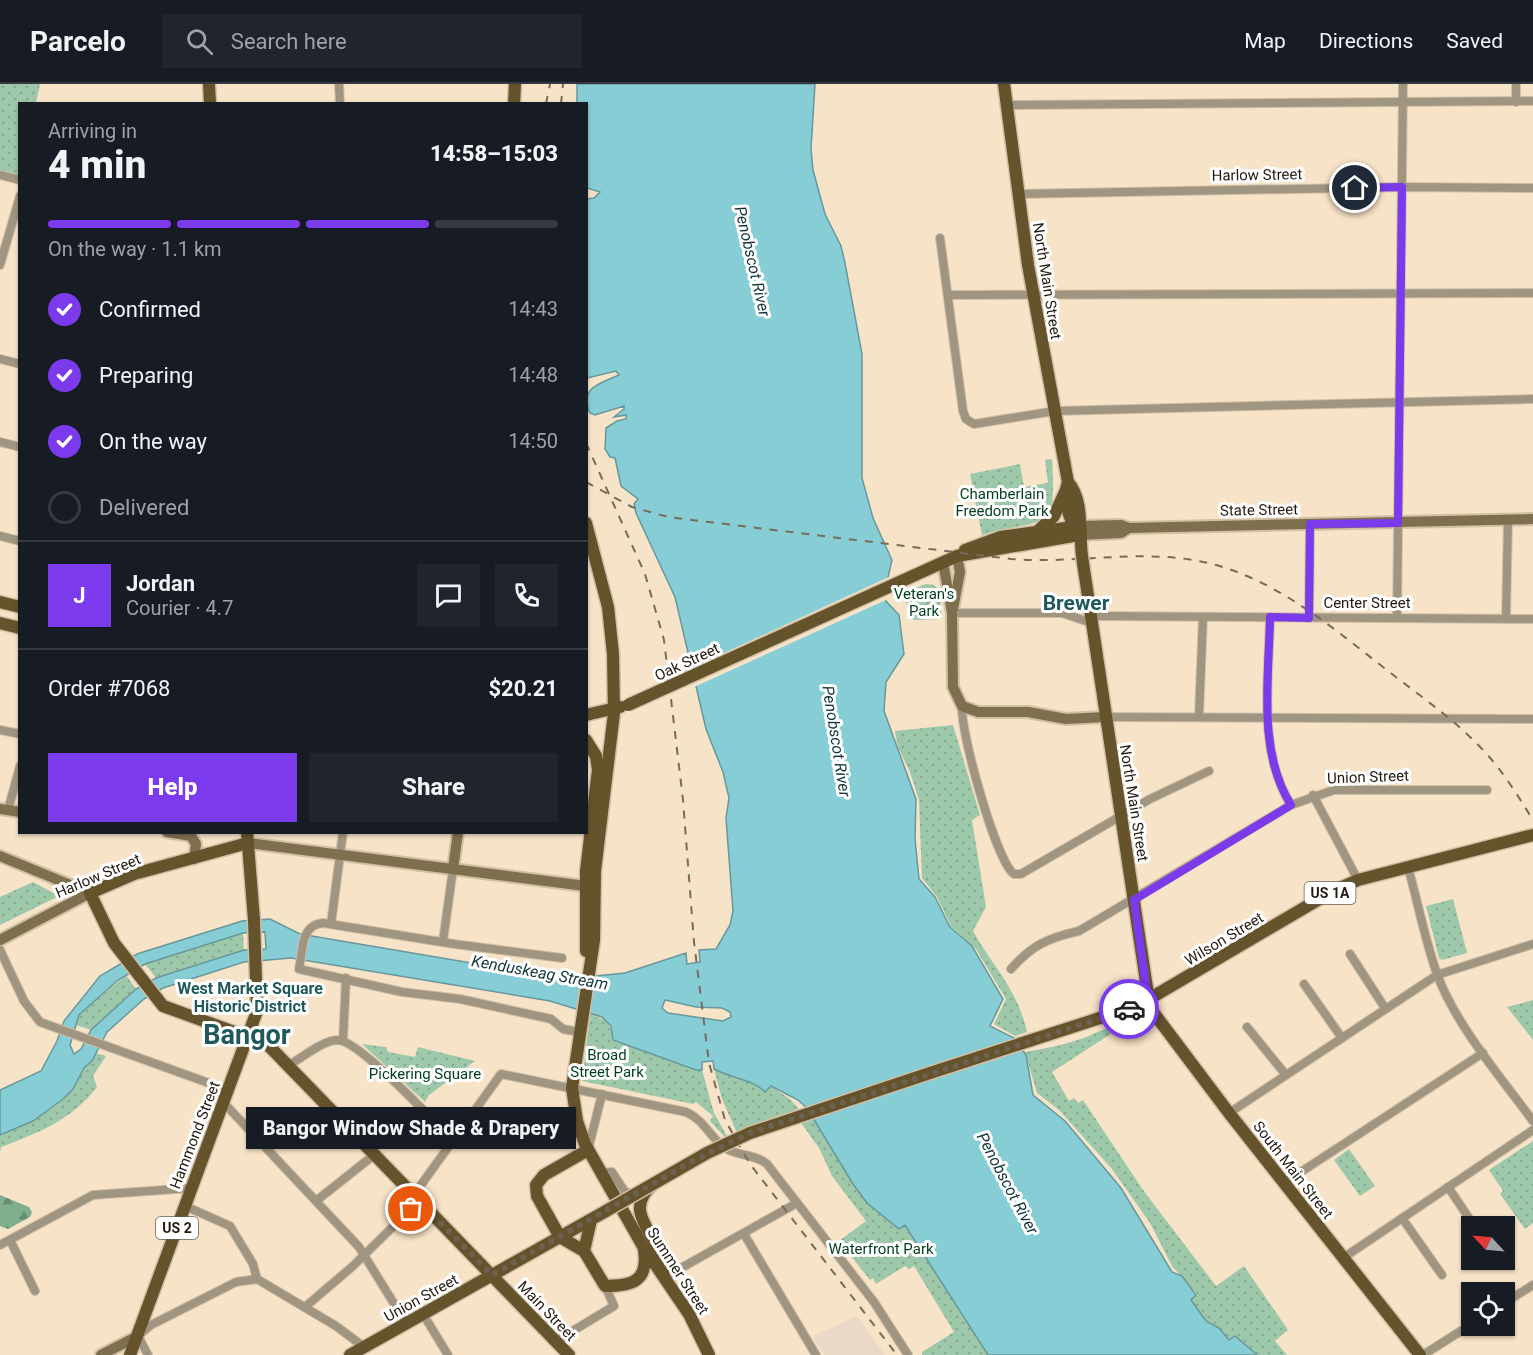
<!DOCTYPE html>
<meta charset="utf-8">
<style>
:root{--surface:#171b24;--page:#20242c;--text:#f1f3f6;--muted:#9ea1a6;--line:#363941;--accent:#7c3aed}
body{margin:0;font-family:Roboto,sans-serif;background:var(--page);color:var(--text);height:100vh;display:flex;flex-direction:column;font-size:22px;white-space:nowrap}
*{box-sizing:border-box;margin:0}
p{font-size:20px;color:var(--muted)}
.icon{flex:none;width:33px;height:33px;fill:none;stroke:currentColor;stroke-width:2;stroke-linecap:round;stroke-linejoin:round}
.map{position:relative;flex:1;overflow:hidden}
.drawer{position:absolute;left:18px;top:18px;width:570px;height:732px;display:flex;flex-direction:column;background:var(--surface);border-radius:0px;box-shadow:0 2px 4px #0004}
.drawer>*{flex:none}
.needle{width:39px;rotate:296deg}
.controls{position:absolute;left:1461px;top:1132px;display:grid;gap:12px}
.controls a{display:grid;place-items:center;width:54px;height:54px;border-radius:0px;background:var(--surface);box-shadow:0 2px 4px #0004;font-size:30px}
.pin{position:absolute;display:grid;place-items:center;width:51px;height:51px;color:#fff;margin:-26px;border:3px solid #fff;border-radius:50%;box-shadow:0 2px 6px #0007}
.courier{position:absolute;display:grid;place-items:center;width:60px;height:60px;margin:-30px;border:4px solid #7c3aed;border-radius:50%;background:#fff;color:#222;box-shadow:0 2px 8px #0007}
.bubble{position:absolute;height:42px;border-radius:0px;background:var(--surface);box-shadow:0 2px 4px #0004;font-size:20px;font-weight:800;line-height:42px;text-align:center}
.overview em{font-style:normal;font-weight:800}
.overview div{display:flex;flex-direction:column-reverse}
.overview{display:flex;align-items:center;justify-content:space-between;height:102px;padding:0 30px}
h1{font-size:39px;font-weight:800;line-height:45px}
.bar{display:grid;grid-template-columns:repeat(4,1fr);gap:9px 6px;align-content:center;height:72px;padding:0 30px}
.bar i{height:8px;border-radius:4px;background:var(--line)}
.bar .selected{background:var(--accent)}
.bar p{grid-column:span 4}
.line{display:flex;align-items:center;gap:15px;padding:0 30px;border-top:2px solid var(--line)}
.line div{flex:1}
.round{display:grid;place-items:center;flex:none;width:63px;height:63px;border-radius:0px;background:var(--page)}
ol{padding:0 30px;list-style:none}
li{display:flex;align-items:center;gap:18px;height:66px}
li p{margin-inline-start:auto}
li .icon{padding:6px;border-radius:50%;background:var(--accent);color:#fff;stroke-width:4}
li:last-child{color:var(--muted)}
li i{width:33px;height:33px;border:3px solid var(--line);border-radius:50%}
.primary-button{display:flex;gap:12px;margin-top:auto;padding:12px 30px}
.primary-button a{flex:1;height:69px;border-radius:0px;background:var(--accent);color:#fff;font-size:24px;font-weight:800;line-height:69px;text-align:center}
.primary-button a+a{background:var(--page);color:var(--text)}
header{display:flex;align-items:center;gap:36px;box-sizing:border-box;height:84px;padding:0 30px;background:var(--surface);border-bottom:2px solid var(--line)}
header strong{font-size:28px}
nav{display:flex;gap:33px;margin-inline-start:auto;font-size:21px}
.search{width:420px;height:54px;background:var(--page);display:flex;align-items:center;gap:15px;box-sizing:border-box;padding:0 21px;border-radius:0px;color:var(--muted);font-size:22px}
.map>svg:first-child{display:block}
.commercial{fill:#ebd9c8}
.forest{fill:url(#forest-firs)}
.park{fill:url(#park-dots)}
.water{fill:#86cdd6;stroke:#68989b;stroke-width:1.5;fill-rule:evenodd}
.pier{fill:#f7e3c7}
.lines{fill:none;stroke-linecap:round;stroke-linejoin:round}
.street-casing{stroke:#d1bfa6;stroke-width:10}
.secondary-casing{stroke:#d1bfa6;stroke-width:14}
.primary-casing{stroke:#d1bfa6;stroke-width:15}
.street{stroke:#a09580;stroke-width:8}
.secondary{stroke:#7e6f4f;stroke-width:10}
.primary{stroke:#65532c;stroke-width:12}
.rail{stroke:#786b5a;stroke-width:2;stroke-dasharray:8 8;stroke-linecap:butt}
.primary-bridge-casing{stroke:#d1bfa6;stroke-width:15;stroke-linecap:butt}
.primary-bridge{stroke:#65532c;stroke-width:12}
.done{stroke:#6d6151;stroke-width:6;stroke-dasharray:0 10.8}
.route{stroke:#7c3aed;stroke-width:8}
.labels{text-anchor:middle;stroke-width:6;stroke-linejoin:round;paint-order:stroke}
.shield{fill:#fff;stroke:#645f58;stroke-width:1.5}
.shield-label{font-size:14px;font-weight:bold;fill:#221b11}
.street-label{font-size:15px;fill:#221b11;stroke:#fff}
.park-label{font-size:15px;fill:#003e1f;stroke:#fff}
.water-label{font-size:16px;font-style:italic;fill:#13363a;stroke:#fff}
.neighbourhood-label{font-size:16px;font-weight:bold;fill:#1e595c;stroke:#fff}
.district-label{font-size:21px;font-weight:bold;fill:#1e595c;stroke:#fff}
.town-label{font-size:27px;font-weight:bold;fill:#1e595c;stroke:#fff}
</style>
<header>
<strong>Parcelo</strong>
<div class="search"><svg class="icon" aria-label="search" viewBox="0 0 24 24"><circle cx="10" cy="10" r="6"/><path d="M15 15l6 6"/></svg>Search here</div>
<nav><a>Map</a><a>Directions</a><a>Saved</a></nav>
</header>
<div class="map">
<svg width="1533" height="1271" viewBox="0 0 1533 1271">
<defs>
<pattern id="forest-firs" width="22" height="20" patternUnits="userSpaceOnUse" patternTransform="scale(1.5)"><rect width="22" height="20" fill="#7eb08e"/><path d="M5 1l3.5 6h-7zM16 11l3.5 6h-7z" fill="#678e73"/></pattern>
<pattern id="park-dots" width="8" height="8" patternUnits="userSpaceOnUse" patternTransform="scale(1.5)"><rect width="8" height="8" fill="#9dc8aa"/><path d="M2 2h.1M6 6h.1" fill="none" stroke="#87ab91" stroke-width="1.8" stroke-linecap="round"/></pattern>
</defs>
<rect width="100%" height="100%" fill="#f7e3c7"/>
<path class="commercial" d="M857,1232l28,39h-61l-11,-19z"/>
<path class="forest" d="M0,1111l29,12 3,5 -2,5 -22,12 -8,-3z"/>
<g class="park">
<path d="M0,0h40l-4,19 -16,1 -2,71 -18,-5z"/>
<path d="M1052,375c5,78 -7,57 -70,76l-12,-61 50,-10 4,23 24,-4 -3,-23z"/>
<path d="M926,500l8,1 5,5 3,29 -29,1 -11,-27z"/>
<path d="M953,641l27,90 -8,5 14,87 -13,24c20,36 45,59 54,101l-12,4 -21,-12 12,-25 -30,-50 -25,-23 -14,-29 -15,-19 -3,-78 -9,-28 -12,-25 -3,-16z"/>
<path d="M33,798l26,14 -59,29v-28z"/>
<path d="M1453,815l14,54 -25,7 -3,-2 -13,-52z"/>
<path d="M243,849l1,17 -88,28 -11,-14z"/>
<path d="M126,891l10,14 -45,41 -15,-5 3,-10z"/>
<path d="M1533,916v40l-26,-33z"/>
<path d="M590,930l17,7 9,21 43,13 29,13 14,2 12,43 18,32 -22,-24 3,-5 -17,-14 -3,2 -111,-23z"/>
<path d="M1129,938l-77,50 17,29 5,-3 4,5 5,-3 60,90 73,96 28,-20 44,64 -13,11 12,14h-29l-23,-19 -6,4 -10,-12 -13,-7 -15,-21 6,-6 -25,-28 -22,-43 -38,-54 -53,-59 -22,-17 -12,-41c19,-3 37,-7 56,-13 17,-6 30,-15 48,-17z"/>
<path d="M362,960l24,3 2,5 27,5 3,-10 57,14 -46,34 -4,7z"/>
<path d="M95,969l11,3 -13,20 4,11c-25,33 -59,46 -96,60l-1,6v-18l33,-14 24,-16 16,-16 6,-14z"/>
<path d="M714,985c16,9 39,10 51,23l6,-6 20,14 17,20 7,-2 38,66 14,19 32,25 6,-3 83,130h-66v-3l32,-20 -40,-66 -5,3 -4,-3 -29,18 -3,-6 -3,2 -31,-39 27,-20 -34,-45 -13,-28 -25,-35 -57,20 -15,-34z"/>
<path d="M1533,1057v82l-8,6 -25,-35 3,-3 -14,-21z"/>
<path d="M1349,1065l26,37 -15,10 -26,-36z"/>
</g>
<path class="water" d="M577,0h238l-4,65 2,21 12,44 16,32 4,17 17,91v124l11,40 19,42 -8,35 2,6 13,14 5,39 -18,28 -2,29 32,88 -1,40 4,40 16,18 15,30 22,19 31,53 -13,27 24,12 12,17 7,40 32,26 56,67 51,84 10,4 14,19 -5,5 15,21 13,7 10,12 6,-4 22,19h-269l-83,-130 -6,4 -32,-26 -14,-19 -46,-76 -9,-8 -27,-14 -6,6c-12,-13 -35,-14 -51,-23l-1,-8 -11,1v8h-6l-83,-30 -2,-14 -9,-9 -52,-16 -259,-43 -47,4 -81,26 -19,11 -37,33 -15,29 -8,7 -11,21 -11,11 -29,21 -33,14v-45l41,-19 16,-30 7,-20 36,-45 37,-22 105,-33 28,-2 30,15 255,43 40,3 1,-4 29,-3 61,-20 1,11 13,-2 -1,-12 17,-1 14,-24 3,-14 -7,-93 3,-20 -6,-26 -17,-43 -31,-132 -39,-84 -2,-9 4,-5 -17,-13 -6,-28 -5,-1 -5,-8 1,-21 11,-7 9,-2v-4l-12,2 10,-8v-3l-29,9 -5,-2c-12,-25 11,-30 29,-38l-3,-4 -29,7v-179l7,-1 6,-6 -13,-4 -1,-84 -9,-1zM265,848l1,17 -22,1 -88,28 -20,11 -45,41 -10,19 -7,5 -4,-9 9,-30 39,-35 27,-16 98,-31zM665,916l31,7 26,1 8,4 1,5 -8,4 -55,-8 -6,-5z"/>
<path class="pier" d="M891,492l-3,23 -196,89 -5,-18z"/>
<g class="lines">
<defs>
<g id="street">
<path d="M339,0l1,20"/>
<path d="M1516,18v-18"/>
<path d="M1007,21l526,-4"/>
<path d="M0,91l20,5"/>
<path d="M1018,110l384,-7 131,1"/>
<path d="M940,154l23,173 3,8 8,5 81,-13 478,-12"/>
<path d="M0,181l20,-69"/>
<path d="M948,211l585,-2"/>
<path d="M0,275l20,5"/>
<path d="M0,358l20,5"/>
<path d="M0,452l20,5"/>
<path d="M952,529h110l24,8"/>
<path d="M1093,532l440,3"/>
<path d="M1270,533c-1,61 -13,134 21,188"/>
<path d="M1309,534l1,-94"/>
<path d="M1397,534l6,-534"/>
<path d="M1506,535l2,-100"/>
<path d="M962,622c-2,25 34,155 52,168h7l129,-75 59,-28"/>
<path d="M1199,632l4,-99"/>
<path d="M1105,633l428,2"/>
<path d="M0,646l20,4"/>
<path d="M1313,711l45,85"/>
<path d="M8,726l12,-44"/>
<path d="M1408,783c10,36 17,73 29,107 18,50 65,105 96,147"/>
<path d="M331,840l12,-92"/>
<path d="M443,857l10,-72"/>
<path d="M0,866l24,51 16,21 188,68"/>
<path d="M1350,870l35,54"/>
<path d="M562,874l-108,-14 -131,-21c-23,2 -20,28 -24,46l103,23 58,7 91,20 12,10 16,3"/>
<path d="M1011,885c21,-24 37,-31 68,-38l212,-126 43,-15h153"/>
<path d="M1304,900l38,54"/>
<path d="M1247,943l39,48"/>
<path d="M343,957l3,-63"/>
<path d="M289,981c13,-7 34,-25 49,-25 22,1 96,82 115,100"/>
<path d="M223,1018l136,145 47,76"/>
<path d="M1229,1029l208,-138 96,-31"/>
<path d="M588,1066l14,-56"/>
<path d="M601,1089l11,-1 13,20 9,2"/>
<path d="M1284,1099l199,-130"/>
<path d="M1448,1103l27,40"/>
<path d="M413,1112l88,-122 185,38c18,8 23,24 38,35 13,10 30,6 43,17l107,138 34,53"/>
<path d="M316,1117l58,-46"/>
<path d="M185,1122l45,20 23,38 4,15"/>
<path d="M1402,1134l40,57"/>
<path d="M744,1150l72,121"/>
<path d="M10,1156l25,51"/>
<path d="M0,1161l93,-50 98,-7"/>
<path d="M1343,1174l190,-128"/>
<path d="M665,1193l132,-74"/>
<path d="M1504,1219l29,-18"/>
<path d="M305,1223l48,-41 66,-65"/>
<path d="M423,1230l25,41"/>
<path d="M556,1257l58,-35 -9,-20"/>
<path d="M148,1271l-10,-19 13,-11 85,-43 21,-3 79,47 28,21"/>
<path d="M1423,1271l49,-31"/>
</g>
<g id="secondary">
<path d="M1080,442l41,-1 8,3 404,-9"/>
<path d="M1079,451l42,-2 8,-5"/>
<path d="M943,478l9,51 1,74 9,19 16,6h50l38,7 39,-2"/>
<path d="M953,525l7,-37 -3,-16"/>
<path d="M0,725l20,3"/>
<path d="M167,748l24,4 5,8 -2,15"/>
<path d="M248,759l345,44"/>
<path d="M0,772l90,37"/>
<path d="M453,785l5,-37"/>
<path d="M0,856l90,-47"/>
<path d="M101,1271l37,-19"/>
</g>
<g id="primary">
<path d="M209,0l1,20"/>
<path d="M1004,0l24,181 40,217c16,17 11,52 14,74"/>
<path d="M514,20l1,-20"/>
<path d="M1068,398c-6,15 1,37 9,50"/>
<path d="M586,439l22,84 5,47 1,59 -19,158 -1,69 -22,148 5,33 8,23 59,104 45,66 20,41"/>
<path d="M1039,446l15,-14 11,-24"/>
<path d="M965,466l35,-13 80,-11"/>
<path d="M1083,479l67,445 79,105 191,242"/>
<path d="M0,518l20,5"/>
<path d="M0,539l20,5"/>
<path d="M798,544l159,-72 122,-21"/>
<path d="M586,631l34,-8"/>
<path d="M248,759l-114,31 -44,19 24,50 49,63 104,38 302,311"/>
<path d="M586,867v-80l12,-101 -2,-14 -10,-16"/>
<path d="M930,989l207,-67 196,-115 25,-11 175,-45"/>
<path d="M651,1102c-24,23 -3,40 7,64 3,7 5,15 6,23"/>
<path d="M560,1153l24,14 21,35c26,0 44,-4 39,-36"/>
<path d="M560,1153l-23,-41 -1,-11 8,-10 44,-25"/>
<path d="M584,1167l7,-31"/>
<path d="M130,1271l127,-344 -3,-91 -7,-88"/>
<path d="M350,1271l256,-144"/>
</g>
</defs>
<use href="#street" class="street-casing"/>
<use href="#secondary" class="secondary-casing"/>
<use href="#primary" class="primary-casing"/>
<use href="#street" class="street"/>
<use href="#secondary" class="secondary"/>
<use href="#primary" class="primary"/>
<g class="rail">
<path d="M546,20l4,-20"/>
<path d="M561,20l2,-20"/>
<path d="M586,359l59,131 19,66 19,160 11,142 15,121 16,57 25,44 147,191"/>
<path d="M586,398l46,25 36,10 343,42c61,5 121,-9 182,1 78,13 138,67 199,114 31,24 64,47 91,76 20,21 35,46 50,70"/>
</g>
<defs>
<g id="primary-bridge">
<path d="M1082,472l1,7"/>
<path d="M628,621l170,-77"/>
<path d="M606,1127l101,-58 43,-20 180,-60"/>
</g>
</defs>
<use href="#primary-bridge" class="primary-bridge-casing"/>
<use href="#primary-bridge" class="primary-bridge"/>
</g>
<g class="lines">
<path class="done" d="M411,1125l8,-8 73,74 199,-113 59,-29 379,-124"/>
<path class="route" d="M1129,925l19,-8 -14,-101 157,-95c-34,-54 -22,-127 -21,-188l39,1 1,-94 88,-1 4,-336 -47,1"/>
</g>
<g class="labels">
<g class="shield">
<rect x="1304.5" y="798" width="51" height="22" rx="4.5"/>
<rect x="156" y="1133" width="42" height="22" rx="4.5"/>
</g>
<g class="shield-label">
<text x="1330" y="814">US 1A</text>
<text x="177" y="1149">US 2</text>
</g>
<g class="street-label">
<text transform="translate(1257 91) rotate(-1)" y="5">Harlow Street</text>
<text transform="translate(1047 197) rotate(81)" y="5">North Main Street</text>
<text transform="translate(1259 426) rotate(-1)" y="5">State Street</text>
<text x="1367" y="524">Center Street</text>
<text transform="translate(687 578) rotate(-25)" y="5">Oak Street</text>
<text transform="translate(1368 693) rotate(-2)" y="5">Union Street</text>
<text transform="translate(1134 719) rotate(81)" y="5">North Main Street</text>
<text transform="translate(98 792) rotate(-23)" y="5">Harlow Street</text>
<text transform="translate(1224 855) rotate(-31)" y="5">Wilson Street</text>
<text transform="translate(195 1051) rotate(-69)" y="5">Hammond Street</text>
<text transform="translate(1293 1086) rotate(52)" y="5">South Main Street</text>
<text transform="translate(678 1187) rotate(57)" y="5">Summer Street</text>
<text transform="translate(421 1214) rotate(-29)" y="5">Union Street</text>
<text transform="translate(547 1227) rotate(46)" y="5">Main Street</text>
</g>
<g class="park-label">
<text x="1002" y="415">Chamberlain<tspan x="1002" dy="17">Freedom Park</tspan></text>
<text x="924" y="515">Veteran's<tspan x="924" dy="17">Park</tspan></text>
<text x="607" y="976">Broad<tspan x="607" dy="17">Street Park</tspan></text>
<text x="425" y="995">Pickering Square</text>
<text x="881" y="1170">Waterfront Park</text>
</g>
<g class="water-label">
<text transform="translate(753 177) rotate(77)" y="6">Penobscot River</text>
<text transform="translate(837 657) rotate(81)" y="6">Penobscot River</text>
<text transform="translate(540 888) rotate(10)" y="6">Kenduskeag Stream</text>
<text transform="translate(1008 1099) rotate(62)" y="6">Penobscot River</text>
</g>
<g class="neighbourhood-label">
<text x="250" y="910">West Market Square<tspan x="250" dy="18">Historic District</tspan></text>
</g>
<g class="district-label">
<text x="1076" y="526">Brewer</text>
</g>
<g class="town-label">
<text x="247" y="960">Bangor</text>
</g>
</g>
</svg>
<div class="controls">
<a><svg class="needle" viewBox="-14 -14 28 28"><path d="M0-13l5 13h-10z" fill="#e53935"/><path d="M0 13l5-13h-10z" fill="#9ea1a6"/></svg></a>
<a><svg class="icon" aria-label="locate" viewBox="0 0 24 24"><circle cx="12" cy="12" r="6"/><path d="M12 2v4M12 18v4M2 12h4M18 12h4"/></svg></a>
</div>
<div class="pin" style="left:411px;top:1125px;background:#ea580c"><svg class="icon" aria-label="bag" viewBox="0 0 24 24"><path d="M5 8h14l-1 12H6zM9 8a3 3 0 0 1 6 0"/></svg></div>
<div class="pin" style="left:1355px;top:104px;background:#1f2937"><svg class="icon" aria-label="home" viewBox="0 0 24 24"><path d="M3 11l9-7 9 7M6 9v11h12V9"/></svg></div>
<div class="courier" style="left:1129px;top:925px"><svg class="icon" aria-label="car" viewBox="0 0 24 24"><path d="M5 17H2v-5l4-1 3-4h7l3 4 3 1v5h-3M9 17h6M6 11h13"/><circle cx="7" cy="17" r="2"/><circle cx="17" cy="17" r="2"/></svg></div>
<div class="bubble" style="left:246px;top:1023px;width:330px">Bangor Window Shade &amp; Drapery</div>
<section class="drawer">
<div class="overview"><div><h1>4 min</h1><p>Arriving in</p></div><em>14:58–15:03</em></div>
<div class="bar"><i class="selected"></i><i class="selected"></i><i class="selected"></i><i></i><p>On the way · 1.1 km</p></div>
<ol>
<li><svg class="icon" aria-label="check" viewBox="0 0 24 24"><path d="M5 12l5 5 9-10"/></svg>Confirmed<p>14:43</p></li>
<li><svg class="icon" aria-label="check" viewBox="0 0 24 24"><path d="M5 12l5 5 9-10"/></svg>Preparing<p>14:48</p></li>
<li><svg class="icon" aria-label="check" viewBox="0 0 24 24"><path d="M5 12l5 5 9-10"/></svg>On the way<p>14:50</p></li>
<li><i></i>Delivered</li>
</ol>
<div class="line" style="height:108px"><b class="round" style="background:var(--accent);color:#fff">J</b><div><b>Jordan</b><p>Courier · 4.7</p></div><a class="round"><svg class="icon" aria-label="chat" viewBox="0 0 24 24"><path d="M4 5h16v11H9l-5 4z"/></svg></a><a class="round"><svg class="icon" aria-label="phone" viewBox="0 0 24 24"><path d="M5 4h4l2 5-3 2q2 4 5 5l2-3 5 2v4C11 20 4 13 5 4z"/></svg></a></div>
<div class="line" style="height:78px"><div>Order #7068</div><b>$20.21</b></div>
<div class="primary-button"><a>Help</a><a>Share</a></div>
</section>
</div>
